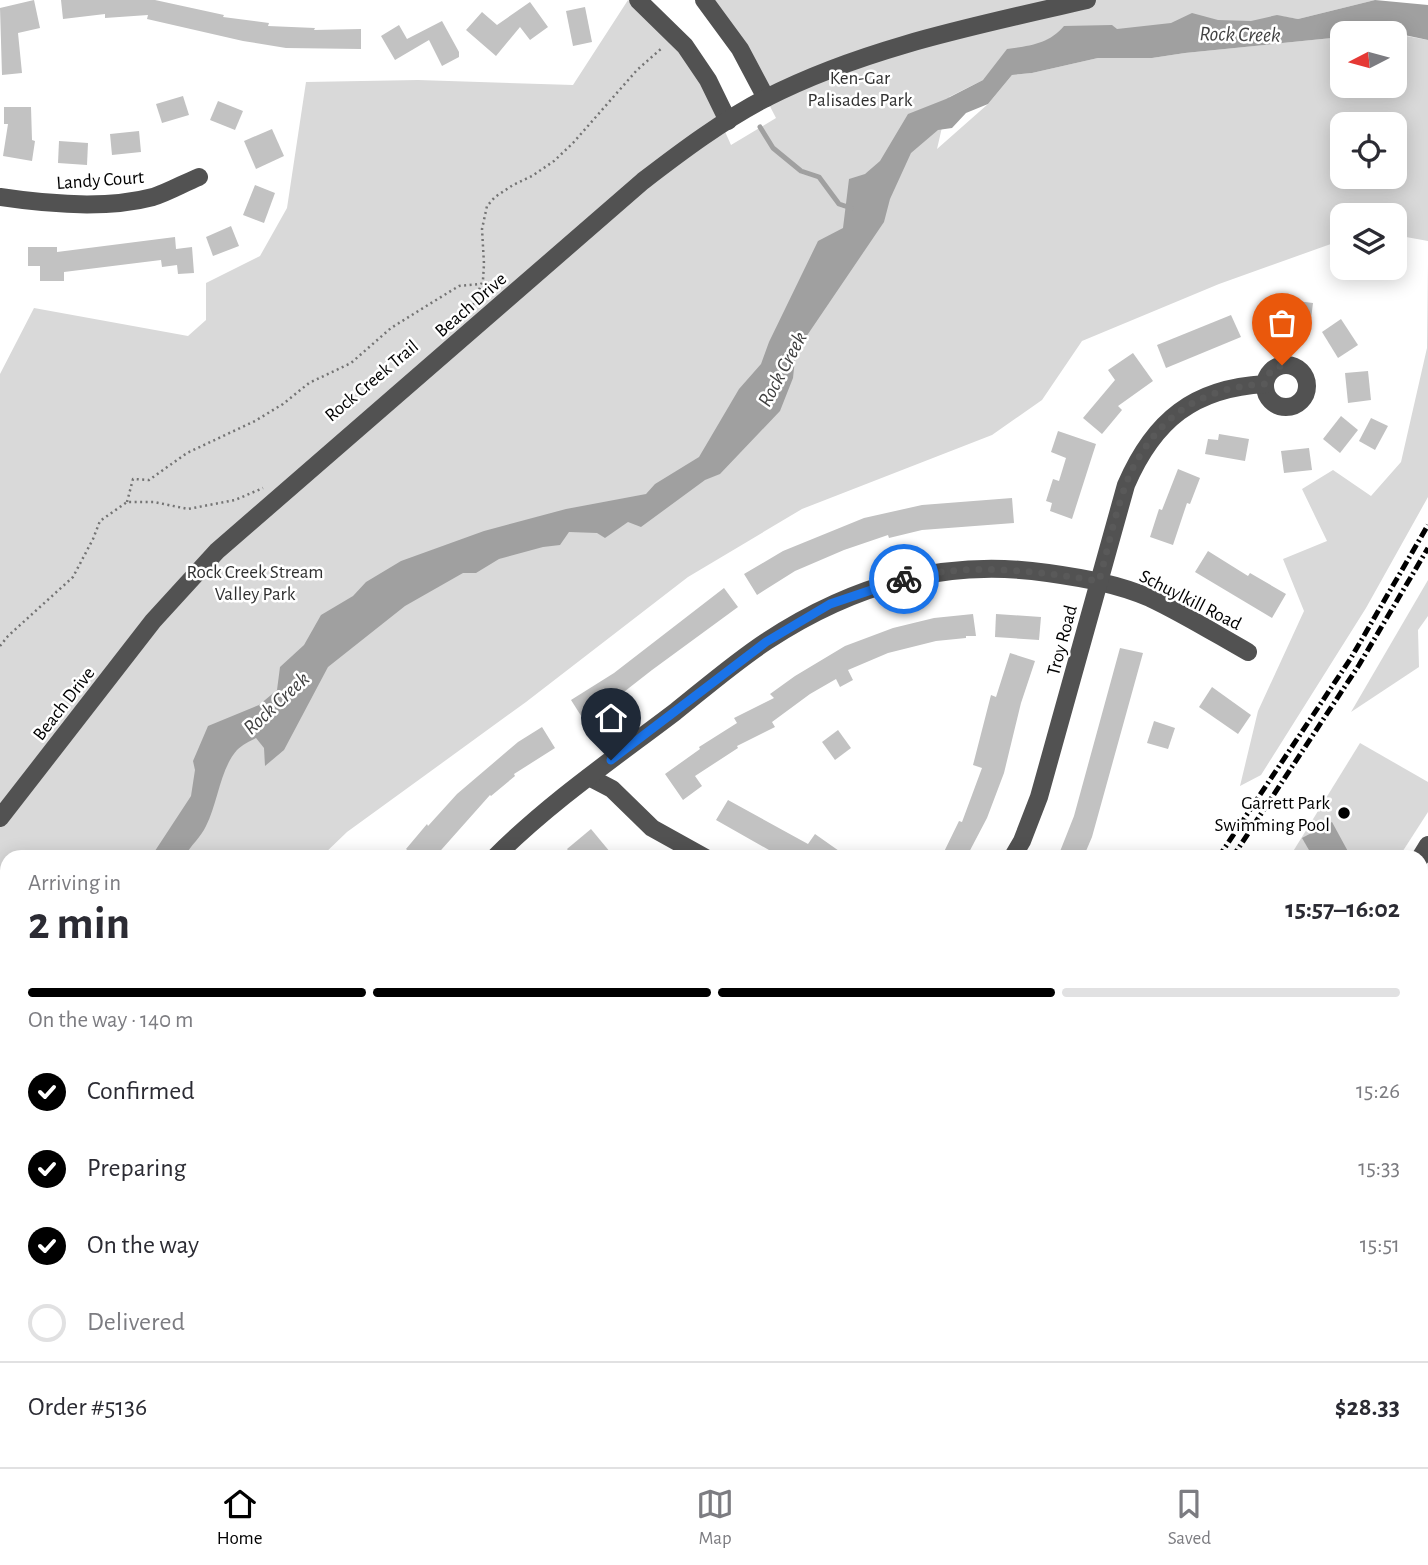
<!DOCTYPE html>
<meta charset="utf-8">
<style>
:root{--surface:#fff;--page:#f2f2f3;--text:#2b2b33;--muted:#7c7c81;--line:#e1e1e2;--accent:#000}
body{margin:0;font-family:"Alegreya Sans",sans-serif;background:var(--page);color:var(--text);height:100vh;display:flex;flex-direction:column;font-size:26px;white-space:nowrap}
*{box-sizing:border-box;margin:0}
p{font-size:23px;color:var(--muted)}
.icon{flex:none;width:38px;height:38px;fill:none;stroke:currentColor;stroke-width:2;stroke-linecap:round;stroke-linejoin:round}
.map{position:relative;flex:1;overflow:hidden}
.side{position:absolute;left:0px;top:850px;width:1428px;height:618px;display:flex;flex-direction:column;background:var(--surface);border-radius:21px 21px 0 0;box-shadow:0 4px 18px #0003}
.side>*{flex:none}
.needle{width:46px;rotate:264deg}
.tools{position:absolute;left:1330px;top:21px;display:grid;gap:14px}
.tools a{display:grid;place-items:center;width:77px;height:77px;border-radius:14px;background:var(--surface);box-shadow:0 4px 18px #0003;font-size:35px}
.pin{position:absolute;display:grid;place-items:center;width:60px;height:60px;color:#fff;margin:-72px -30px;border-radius:50% 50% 50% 0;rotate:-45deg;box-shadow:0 0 7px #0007}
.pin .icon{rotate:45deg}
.courier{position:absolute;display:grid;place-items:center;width:70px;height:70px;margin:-35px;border:5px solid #1a73e8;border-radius:50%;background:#fff;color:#222;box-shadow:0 2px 9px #0007}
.overview em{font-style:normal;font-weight:700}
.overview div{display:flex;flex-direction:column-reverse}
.overview{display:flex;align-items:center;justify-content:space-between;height:119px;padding:0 28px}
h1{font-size:46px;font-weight:700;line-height:52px}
.bar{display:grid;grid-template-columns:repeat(4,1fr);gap:10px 7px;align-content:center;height:84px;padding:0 28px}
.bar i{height:9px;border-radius:5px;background:var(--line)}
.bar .on{background:var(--accent)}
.bar p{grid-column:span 4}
.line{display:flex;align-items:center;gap:18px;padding:0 28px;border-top:2px solid var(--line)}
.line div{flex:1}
ol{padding:0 28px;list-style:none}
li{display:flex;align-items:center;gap:21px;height:77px}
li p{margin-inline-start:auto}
li .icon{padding:7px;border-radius:50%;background:var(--accent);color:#fff;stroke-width:4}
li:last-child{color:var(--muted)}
li i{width:38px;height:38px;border:4px solid var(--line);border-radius:50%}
.menu{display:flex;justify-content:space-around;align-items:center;height:98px;border-top:2px solid var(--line);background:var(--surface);font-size:19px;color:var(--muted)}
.menu a{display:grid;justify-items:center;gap:4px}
.menu .on{color:var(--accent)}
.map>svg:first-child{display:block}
.green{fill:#d9d9d9;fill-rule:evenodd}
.water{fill:#a0a0a0}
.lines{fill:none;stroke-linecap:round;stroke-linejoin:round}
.stream{stroke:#a0a0a0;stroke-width:5}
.building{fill:#c2c2c2}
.path{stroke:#747474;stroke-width:2.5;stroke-dasharray:2 3.5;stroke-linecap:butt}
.minor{stroke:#525252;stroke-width:18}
.rail{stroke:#000;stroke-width:5;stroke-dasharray:10 3.5 2 3.5;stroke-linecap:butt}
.done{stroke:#595959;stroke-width:7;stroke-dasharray:0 12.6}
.route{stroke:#1a73e8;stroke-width:9}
.poi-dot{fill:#000;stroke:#fff;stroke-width:2.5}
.labels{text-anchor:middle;stroke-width:5;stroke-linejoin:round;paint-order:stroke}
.park-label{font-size:19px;fill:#303030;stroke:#fff}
.street-label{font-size:19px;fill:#000;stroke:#fff}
.poi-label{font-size:19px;fill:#000;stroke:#fff;text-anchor:end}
.water-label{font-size:21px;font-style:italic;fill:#414141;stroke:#fff}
</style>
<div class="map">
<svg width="1428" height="1467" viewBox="0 0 1428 1467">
<rect width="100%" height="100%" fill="#fff"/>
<g class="green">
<path d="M628,0c50,30 81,93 103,145l45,-27 -27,-52 -53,-66h679l-77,19 -18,-3 -297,64 -34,17 -12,52 51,-45 24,-29 20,-2 66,-15h54l33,-5 157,-16v49h53v-52l33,6v201l-33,-6v-20h-53v25l-123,44 -137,57 -40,59 -50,35 -190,74 -114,68 -162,125 -179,130 -26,25 -314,1v333l-7,9v-826l34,-66 154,28 18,-16v-37l54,-27 27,-48 19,-126 112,-2 155,5zM1342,124h53v53h-53z"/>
<path d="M1428,263v234l-62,111 -105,167 -21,11 18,-75 46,-100 -21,-52 44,-18 -25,-52 31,-19 38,26 30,-34 26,-114z"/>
<path d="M1428,580v36l-10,14 1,37 -68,45z"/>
<path d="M1360,743l68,39v30l-29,45 -110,1z"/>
</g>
<g class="water">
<path d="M1375,0l53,5v35l-33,-7h-53v4l-157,16 -33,5h-54l-66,15 -20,2 -24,29 -22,9 -14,15 -14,2 -27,23 -21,46 -6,23 -78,115 -11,22 -2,19 -13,33 -60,63 -15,6 -64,47 -13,-5 -23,16 -8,-5 -28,-1 -9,13 -17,2 -44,12 -23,14h-13l-58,33 -77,61 -44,83 -19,16 -1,-18 -8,-10c-6,3 -14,7 -19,12 -17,19 -19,53 -31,76 -5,11 -15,19 -22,31h-33l40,-61 4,-26 -2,-9 15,-35 51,-21 18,-15 3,-23 24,-22 17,-30 32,-19 13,-14 35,-21 83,-30 82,-22 80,-15 9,-10 44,-27 40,-68 22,-25 8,-22 49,-101 25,-13 6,-49 16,-5 15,-13 28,-47 38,-15 37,-19 24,-31c22,-3 42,-5 57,-23l48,-1 5,4 54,-6 21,-10 26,7 33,1 26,-6 21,4z"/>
<path d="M1332,822l19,35h-38l-11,-19z"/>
</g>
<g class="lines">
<path class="stream" d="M760,127l13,21 28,23 18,6 20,27 12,4"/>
</g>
<g class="building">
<path d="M34,0l6,28 -22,5 4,40 -20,2 -2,-67z"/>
<path d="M61,0h94l69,15 -1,2 46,6 -1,3 47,2 -1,2 47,-1v20l-75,-1 -43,-7 -96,-22 1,-4 -43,3v-4l-42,5z"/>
<path d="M530,2l18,25 -18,13 -10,-13 -24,29 -30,-26 16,-18 15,13z"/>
<path d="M585,7l7,35 -19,4 -7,-35z"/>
<path d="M442,21l17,31v5l-17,9 -13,-26 -34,20 -14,-24 18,-11 8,14z"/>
<path d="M183,96l6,19 -27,8 -6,-19z"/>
<path d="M218,101l25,10 -8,19 -25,-10z"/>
<path d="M4,107h27l1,33 3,1 -3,20 -29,-5 5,-32h-4z"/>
<path d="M272,129l12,27 -28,13 -12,-28z"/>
<path d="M139,131l2,21 -29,3 -2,-21z"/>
<path d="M59,141l29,2 -1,22 -29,-2z"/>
<path d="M255,185l20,8 -11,30 -21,-8z"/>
<path d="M231,226l8,20 -26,10 -7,-19z"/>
<path d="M175,237l1,12 16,-2 2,26 -16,1 -1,-9 -15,2 -1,-7 -97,12v9h-24v-15h-12v-19h29v5z"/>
<path d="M1280,299l33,4 -3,24 -33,-3z"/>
<path d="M1231,315l10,22 -75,31 -9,-23z"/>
<path d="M1341,319l17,26 -20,13 -16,-26z"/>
<path d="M1133,353l20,28 -35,25 4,4 -20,24 -19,-16 32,-38 -7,-10z"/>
<path d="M1368,371l3,29 -23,3 -3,-30z"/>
<path d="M1341,416l17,14 -18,23 -17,-14z"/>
<path d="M1371,418l17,8 -13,24 -16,-9z"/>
<path d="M1058,431l38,13 -24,75 -22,-8 2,-8 -6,-2 7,-22 6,2 7,-23 -15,-6z"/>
<path d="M1219,434l30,5 -4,22 -40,-7 3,-15 10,1z"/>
<path d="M1309,448l3,22 -28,3 -3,-22z"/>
<path d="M1178,469l22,9 -10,26 -3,-1 -14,42 -23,-8 9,-28 3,1z"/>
<path d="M1012,498l2,25 -92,7 -33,8 -1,-3 -44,15 -49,21 -38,24 -13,-21 39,-23 81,-33 58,-13z"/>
<path d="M1208,551l40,25 2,-3 36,21 -14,24 -77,-46z"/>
<path d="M724,588l14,19 -86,63 -41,32 1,2 -27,18 -14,-22 43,-27z"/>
<path d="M973,614l3,22h-10v2l-30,3 -48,12 -40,17 5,10 -13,7 -4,-8 -26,15 -38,28 3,5 -38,19 1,2 -43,28 7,10 -19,14 -18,-26 35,-25 -1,-2 38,-24 -3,-5 40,-20 -4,-4 25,-18 50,-30 48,-18 41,-10z"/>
<path d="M996,614l45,3 -2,23 -44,-3z"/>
<path d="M1120,648l23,5 -51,184 -9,21h-14l-10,-4 15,-38z"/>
<path d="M1010,653l25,8 -14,42 -17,70 -17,45 -21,40h-25l18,-37 3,1 20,-54 -9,-3 18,-70 5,2z"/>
<path d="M1212,687l39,28 -13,19 -39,-27z"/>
<path d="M1154,721l21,7 -7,21 -21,-6z"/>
<path d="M542,727l13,21 -41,26 1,2 -24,20 -1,-1 -56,63h-17l-11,-9 21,-25 1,2 29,-32 61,-52z"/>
<path d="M838,730l13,18 -16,12 -13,-18z"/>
<path d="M728,800l80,44 7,-10 34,24h-66l-67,-38z"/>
<path d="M591,829l24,29h-41l-7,-9z"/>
</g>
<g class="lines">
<g class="path">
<path d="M473,305l10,-25 1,-16 -2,-35 5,-23 8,-9 18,-12 19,-9 22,-15 19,-18 64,-73 25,-22"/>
<path d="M127,502l6,-23 16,1 38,-27 68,-32 28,-17 26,-21 42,-20 40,-35 37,-23 31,-19 21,-2"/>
<path d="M0,646l8,-10 65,-59 20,-38 7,-18 27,-19h27l34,7 47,-9 28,-12"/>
</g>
<g class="minor">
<path d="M638,0l47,46 23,34 20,41"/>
<path d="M704,0l36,49 26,49"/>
<path d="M0,197c46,7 108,12 153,0 16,-5 31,-14 46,-20"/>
<circle cx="1286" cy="386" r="21"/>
<path d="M589,777l23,12 40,39 54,30"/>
<path d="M0,818l153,-197 64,-70 426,-370c39,-30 79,-60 123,-83 100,-51 213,-73 321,-98"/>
<path d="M494,858c55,-55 119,-99 181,-146 30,-24 60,-50 92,-71 87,-57 178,-83 281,-68 35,5 70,11 102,25 34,16 66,36 98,54"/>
<path d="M1012,858l10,-17 17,-44 87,-312c28,-65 68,-97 139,-101"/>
<path d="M1420,858l8,-13"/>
<path d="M1421,1163l7,2"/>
<path d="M0,1426l7,-10"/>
<path d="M1021,1461l7,6"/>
<path d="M491,1467l5,-6"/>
<path d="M951,1467v-6"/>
<path d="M1067,1467l7,-6"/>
</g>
<g class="rail">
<path d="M1218,858l133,-200 77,-133"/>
<path d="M1232,858l127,-193 69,-117"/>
<path d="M718,1467l6,-6"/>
<path d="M732,1467l5,-6"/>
</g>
</g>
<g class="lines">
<path class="done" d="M904,579c66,-17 129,-8 195,2 10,-35 21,-95 40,-124 29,-48 70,-70 126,-73l5,-12 12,-7"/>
<path class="route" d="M611,760l155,-118 64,-38 74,-25"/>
</g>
<circle class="poi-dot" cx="1344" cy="813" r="7"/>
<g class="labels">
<g class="park-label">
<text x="860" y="84">Ken-Gar<tspan x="860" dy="22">Palisades Park</tspan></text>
<text x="255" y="578">Rock Creek Stream<tspan x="255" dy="22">Valley Park</tspan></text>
</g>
<g class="street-label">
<text transform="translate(100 179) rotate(-4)" y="7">Landy Court</text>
<text transform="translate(470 304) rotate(-41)" y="7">Beach Drive</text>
<text transform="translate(371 380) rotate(-40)" y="7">Rock Creek Trail</text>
<text transform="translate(1191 599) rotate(27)" y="7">Schuylkill Road</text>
<text transform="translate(1061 640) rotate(-75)" y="7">Troy Road</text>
<text transform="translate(63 703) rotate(-52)" y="7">Beach Drive</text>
</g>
<g class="poi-label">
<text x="1330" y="809">Garrett Park<tspan x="1330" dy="22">Swimming Pool</tspan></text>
</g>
<g class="water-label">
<text transform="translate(1240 34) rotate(1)" y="7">Rock Creek</text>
<text transform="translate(782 369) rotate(-62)" y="7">Rock Creek</text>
<text transform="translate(276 703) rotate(-43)" y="7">Rock Creek</text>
</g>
</g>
</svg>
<div class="tools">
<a><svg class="needle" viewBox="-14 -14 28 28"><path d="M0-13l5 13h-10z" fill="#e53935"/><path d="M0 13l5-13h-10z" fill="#7c7c81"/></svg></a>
<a><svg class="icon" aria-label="locate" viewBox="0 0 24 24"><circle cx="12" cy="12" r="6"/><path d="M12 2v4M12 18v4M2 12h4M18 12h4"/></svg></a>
<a><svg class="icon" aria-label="layers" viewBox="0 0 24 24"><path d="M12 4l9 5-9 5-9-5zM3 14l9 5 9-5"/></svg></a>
</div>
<div class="pin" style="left:1282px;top:365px;background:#ea580c"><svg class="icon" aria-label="bag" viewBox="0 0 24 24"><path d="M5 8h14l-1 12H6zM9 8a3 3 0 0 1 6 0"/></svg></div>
<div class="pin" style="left:611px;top:760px;background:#1f2937"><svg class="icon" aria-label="home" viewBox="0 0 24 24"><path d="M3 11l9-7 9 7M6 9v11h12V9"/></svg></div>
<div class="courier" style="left:904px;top:579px"><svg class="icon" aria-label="bike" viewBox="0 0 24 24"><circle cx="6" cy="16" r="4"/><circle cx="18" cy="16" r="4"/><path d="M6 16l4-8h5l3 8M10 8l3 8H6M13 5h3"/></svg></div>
<section class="side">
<div class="overview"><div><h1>2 min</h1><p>Arriving in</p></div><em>15:57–16:02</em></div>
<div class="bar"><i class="on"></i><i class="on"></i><i class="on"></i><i></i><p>On the way · 140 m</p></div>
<ol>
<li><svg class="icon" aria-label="check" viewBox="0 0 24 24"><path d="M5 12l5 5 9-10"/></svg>Confirmed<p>15:26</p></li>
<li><svg class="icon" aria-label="check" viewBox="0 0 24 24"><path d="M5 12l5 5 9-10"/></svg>Preparing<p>15:33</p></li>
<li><svg class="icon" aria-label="check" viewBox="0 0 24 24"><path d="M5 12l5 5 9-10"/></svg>On the way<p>15:51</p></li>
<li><i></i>Delivered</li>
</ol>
<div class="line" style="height:91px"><div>Order #5136</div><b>$28.33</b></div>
</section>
</div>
<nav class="menu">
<a class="on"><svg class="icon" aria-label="home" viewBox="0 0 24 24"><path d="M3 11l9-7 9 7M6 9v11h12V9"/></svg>Home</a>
<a><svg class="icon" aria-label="map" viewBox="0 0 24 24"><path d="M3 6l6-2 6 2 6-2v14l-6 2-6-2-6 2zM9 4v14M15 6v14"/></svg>Map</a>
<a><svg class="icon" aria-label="saved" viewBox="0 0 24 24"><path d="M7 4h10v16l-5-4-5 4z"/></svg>Saved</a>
</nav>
